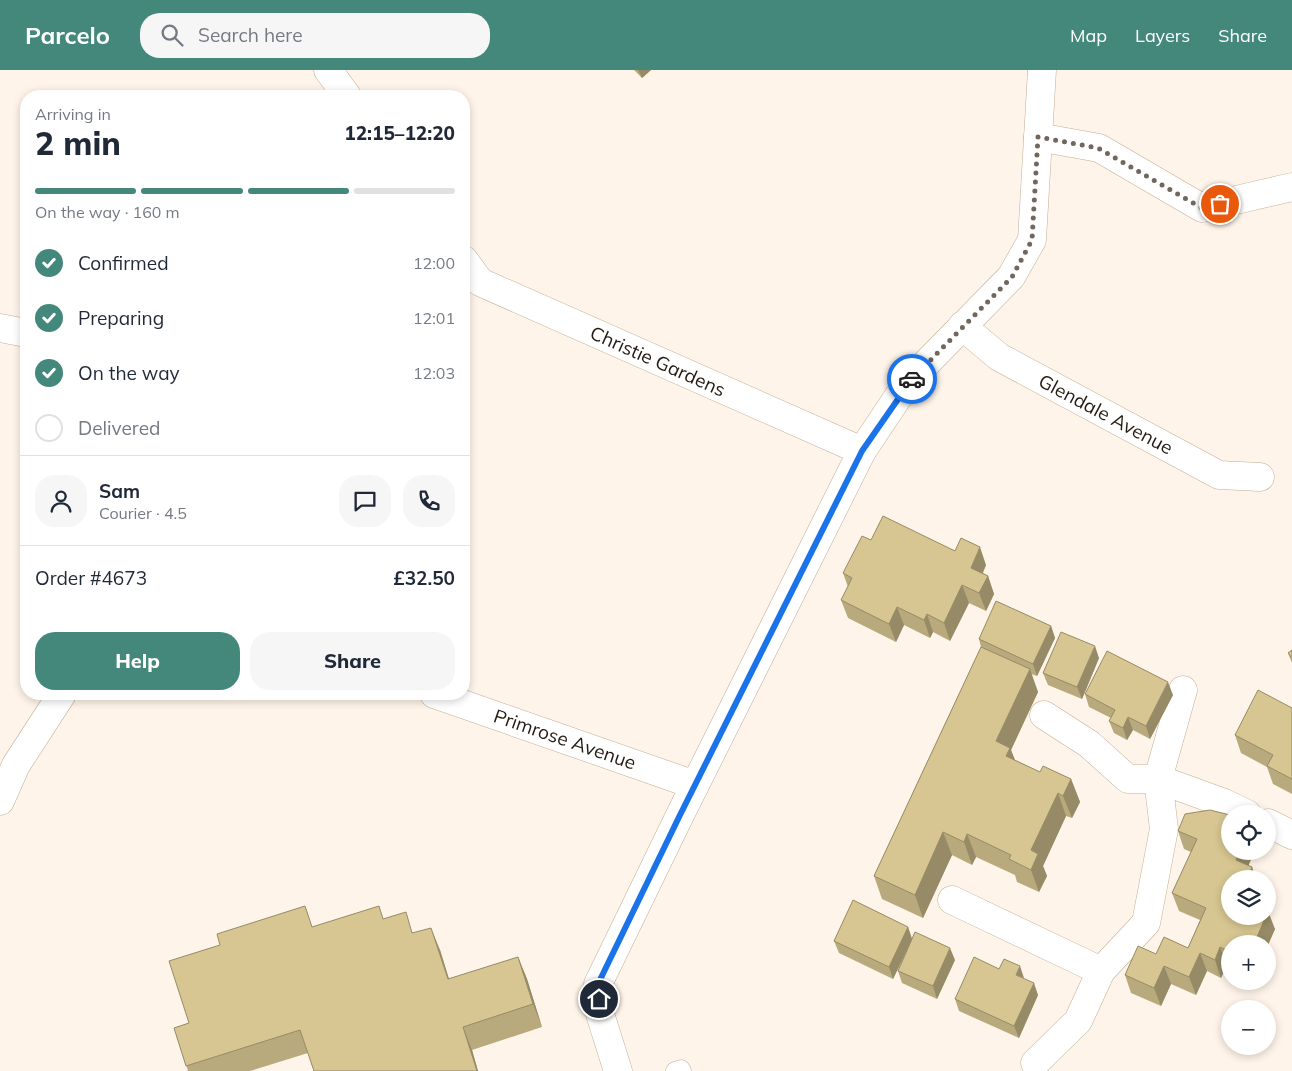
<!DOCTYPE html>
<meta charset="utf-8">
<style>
:root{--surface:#fff;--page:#f6f6f7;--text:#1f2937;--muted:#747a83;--line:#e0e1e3;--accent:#44887b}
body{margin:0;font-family:Mulish,sans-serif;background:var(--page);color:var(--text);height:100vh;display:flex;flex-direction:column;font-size:19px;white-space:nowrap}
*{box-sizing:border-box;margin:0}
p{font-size:16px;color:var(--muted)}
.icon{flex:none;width:28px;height:28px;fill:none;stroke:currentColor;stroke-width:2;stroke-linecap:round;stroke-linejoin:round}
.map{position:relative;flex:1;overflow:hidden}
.details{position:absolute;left:20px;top:20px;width:450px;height:610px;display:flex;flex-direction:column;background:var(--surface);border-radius:20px;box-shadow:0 2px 8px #0003}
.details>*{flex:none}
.tools{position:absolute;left:1221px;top:735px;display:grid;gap:10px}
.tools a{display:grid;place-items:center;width:55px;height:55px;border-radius:50%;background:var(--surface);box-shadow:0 2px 8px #0003;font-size:25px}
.pin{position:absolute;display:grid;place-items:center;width:42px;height:42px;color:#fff;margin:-21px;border:2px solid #fff;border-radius:50%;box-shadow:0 1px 5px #0007}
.courier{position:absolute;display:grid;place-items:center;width:50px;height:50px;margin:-25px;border:4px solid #1a73e8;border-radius:50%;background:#fff;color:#222;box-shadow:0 1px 6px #0007}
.head em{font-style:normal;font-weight:800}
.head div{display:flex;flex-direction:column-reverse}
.head{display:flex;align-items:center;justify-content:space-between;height:85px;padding:0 15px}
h1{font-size:32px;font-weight:800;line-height:38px}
.bar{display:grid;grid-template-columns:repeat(4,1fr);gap:8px 5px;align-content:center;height:60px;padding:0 15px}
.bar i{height:6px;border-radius:4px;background:var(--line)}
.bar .selected{background:var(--accent)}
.bar p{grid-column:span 4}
.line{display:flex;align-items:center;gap:12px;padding:0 15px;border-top:1px solid var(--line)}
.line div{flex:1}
.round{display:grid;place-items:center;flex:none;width:52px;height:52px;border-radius:20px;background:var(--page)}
ol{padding:0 15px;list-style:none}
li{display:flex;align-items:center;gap:15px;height:55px}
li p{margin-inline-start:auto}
li .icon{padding:5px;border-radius:50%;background:var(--accent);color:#fff;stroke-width:4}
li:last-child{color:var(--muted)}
li i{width:28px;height:28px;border:2px solid var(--line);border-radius:50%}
.action{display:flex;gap:10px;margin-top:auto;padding:10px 15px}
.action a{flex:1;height:58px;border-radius:20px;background:var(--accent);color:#fff;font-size:20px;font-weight:800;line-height:58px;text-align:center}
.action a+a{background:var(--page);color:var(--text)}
header{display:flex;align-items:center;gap:30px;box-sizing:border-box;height:70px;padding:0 25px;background:var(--accent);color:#fff}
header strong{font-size:24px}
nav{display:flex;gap:28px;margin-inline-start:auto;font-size:18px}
.search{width:350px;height:45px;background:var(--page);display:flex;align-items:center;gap:12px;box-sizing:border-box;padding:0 18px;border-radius:20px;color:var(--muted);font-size:19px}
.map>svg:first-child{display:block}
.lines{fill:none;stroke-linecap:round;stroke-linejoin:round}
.service-casing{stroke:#c4ad93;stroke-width:19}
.minor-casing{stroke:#c4ad93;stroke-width:29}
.tertiary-casing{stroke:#c4ad93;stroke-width:29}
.service{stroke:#fff;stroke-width:18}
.minor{stroke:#fff;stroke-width:28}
.tertiary{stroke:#fff;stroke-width:28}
.wall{fill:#b9aa7d}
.shaded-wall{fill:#968b66}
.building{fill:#d7c691;stroke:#968b66}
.done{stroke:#70675d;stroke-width:5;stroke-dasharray:0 9}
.route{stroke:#1a73e8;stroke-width:6}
.labels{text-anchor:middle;stroke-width:5;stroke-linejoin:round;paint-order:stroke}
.street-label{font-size:19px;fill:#231b11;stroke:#fff}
</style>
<header>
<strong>Parcelo</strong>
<div class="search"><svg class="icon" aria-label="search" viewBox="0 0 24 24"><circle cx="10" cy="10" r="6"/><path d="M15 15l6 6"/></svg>Search here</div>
<nav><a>Map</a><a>Layers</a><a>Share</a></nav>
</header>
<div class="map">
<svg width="1292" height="1001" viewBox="0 0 1292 1001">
<rect width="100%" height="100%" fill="#fef4e9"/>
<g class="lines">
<defs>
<path id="service" d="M675,1001l6,-2 1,2"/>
<g id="minor">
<path d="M328,0l19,26"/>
<path d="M1038,67l61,11 103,60 90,-21"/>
<path d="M464,190l16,22 382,169"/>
<path d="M962,256l37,31 220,118 41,2"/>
<path d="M0,258l26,5"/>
<path d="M434,624l261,91"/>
<path d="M1044,645l45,29 39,35h30l66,24 23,11"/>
<path d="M0,731l16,-36 46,-71"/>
<path d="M1268,753l24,12"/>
<path d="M952,830l149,71 45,-48 18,-94 -6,-50 25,-89"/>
<path d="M1035,993l43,-42 23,-50"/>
</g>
<path id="tertiary" d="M618,1001l-18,-57 -2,-30 82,-169 182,-364 46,-69 103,-105 21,-37 10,-170"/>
</defs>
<use href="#service" class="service-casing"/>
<use href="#minor" class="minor-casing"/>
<use href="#tertiary" class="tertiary-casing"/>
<use href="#service" class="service"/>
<use href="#minor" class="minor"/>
<use href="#tertiary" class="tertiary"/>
</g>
<g class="wall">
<path d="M634,0h17l-9,8z"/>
<path d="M955,481l31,14 -3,8 5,3 6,18 -8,17 -17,-8 -19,38 -17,-9 -3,6 -26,-13 -8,17 -48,-24 -7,-18 7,-13 -5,-14z"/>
<path d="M1051,556l4,12 -18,38 -6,-2 7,18 -27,58 4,10 25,12 31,7 9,23 -8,16 -6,-2 -23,50 4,10 -8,16 -22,-10 -2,-7 -39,-18 -4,8 -20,-10 -29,63 -41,-19 -8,-23 107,-229 -2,-8z"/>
<path d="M1292,580v13l-4,-10z"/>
<path d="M1099,588l-17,41 -34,-14 -5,-12z"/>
<path d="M1085,624l88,1 -23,44 -17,-9 -6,10 -13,-7 -5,-12 2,-3 -22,-11z"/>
<path d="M1292,638v86l-19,-10 -6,-17 -26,-14 -6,-18z"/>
<path d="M1178,761l75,24 -5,11 4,1 4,11 -26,1 45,50 -7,16v-1h-38v23l-3,-2 -6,13 -14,-7 -11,24 -25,-11 -10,22 -30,-13 -6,-18 31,-21 32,-6 12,-28 -21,-9 -7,-18 19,-41 -7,-3z"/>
<path d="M384,849l29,14 27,17 9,29 69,-22 9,22 15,48 -70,23 6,21h-164l-6,-18 -58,18h-62l-14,-43 15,-5 31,-78 93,-18z"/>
<path d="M908,857l4,12 43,21 -18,39 -35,-16 -4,-12 13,-28 -18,36 -54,-26 -5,-12z"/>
<path d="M999,899l25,10 14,16 -19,43 -60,-27 -4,-12z"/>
</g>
<g class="shaded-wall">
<path d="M638,0h13l-9,8z"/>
<path d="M980,477l6,18 -9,20 -6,-17z"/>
<path d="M988,506l6,18 -8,17 -7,-18z"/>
<path d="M962,515l7,18 -19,38 -6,-18z"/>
<path d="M897,537l7,18 -8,17 -7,-18z"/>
<path d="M927,544l6,18 -3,6 -6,-18z"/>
<path d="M1051,556l4,12 -18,38 -4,-12z"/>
<path d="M1095,576l4,12 -17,41 -5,-12z"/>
<path d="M1030,599l8,23 -27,58 8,21 -14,-7 -9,-23z"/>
<path d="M1168,612l5,13 -23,44 -4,-13z"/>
<path d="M1128,647l5,13 -6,10 -4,-12z"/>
<path d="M1071,709l9,23 -8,16 -9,-22z"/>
<path d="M1058,723l8,23 -23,50 4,10 -8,16 -8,-22v-20z"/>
<path d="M943,762l9,23 -29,63 -8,-23z"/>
<path d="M967,764l9,23 -4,8 -8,-23z"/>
<path d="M1240,781h12l1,4 -10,23 -7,-18z"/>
<path d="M1252,797l4,12 -7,-4z"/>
<path d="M1268,818l4,12 -4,9z"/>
<path d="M1268,841l7,18 -7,16v-1h-14l12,-28h2z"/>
<path d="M908,857l4,12 -19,40 -4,-12z"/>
<path d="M431,858l9,22 16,52 -8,-23z"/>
<path d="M1220,877l7,18 -6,13 -6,-18z"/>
<path d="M950,878l5,12 -18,39 -4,-13z"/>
<path d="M1200,883l7,18 -11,24 -7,-18z"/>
<path d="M518,887l9,22 15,48 -9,-23z"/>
<path d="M1020,896l4,12 -8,-3z"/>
<path d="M1164,896l7,18 -10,22 -7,-18z"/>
<path d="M1034,913l4,12 -19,43 -5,-12z"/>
<path d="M463,957l9,23 6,21h-1z"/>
</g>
<g class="building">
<path d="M883,446l72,35 6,-13 19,9 -9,21 17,8 -9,17 -17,-8 -18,38 -17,-9 -3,6 -27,-13 -8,17 -48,-24 11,-22 -9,-5 19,-37 9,4z"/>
<path d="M996,531l55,25 -18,38 -54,-25z"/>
<path d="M1061,562l34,14 -18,41 -34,-14z"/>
<path d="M981,577l49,22 -34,72 14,7 -4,8 34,16 3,-6 28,13 -8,17 -5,-3 -27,57 7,4 -7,16 -22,-11 2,-4 -44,-21 -3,8 -21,-10 -28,63 -41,-19z"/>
<path d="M1292,580v8l-4,-5z"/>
<path d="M1107,581l61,31 -22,44 -18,-9 -5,11 -14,-7 6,-11 -30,-16z"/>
<path d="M1258,620l34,18v71l-25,-13 6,-11 -38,-20z"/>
<path d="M1210,740l20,5v36h10l-4,9 16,7 -3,8 9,4h-28v37h36l-12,28h-24v8l-10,-5 -5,13 -15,-7 -11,24 -25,-11 -10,22 -29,-13 13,-29 18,8 8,-17 24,11 18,-40 -34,-15 25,-54 -19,-8 7,-17z"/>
<path d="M853,830l55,27 -19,40 -55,-26z"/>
<path d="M305,836l7,21 67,-21 4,13 23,-7 6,21 19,-5 17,51 70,-22 15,47 -70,23 14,44h-163l-14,-41 -114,36 -12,-38 15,-5 -20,-62 51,-16 -3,-11z"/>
<path d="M915,862l35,16 -17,38 -35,-15z"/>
<path d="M974,887l25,12 5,-10 16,7 -4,9 18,8 -20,43 -59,-27z"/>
</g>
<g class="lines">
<path class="done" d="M912,309l100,-102 20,-37 6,-103 60,11 104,60 18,-4"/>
<path class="route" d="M599,929l-1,-15 82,-169 182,-364 50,-72"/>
</g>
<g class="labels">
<g class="street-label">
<text transform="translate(658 291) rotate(24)" y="7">Christie Gardens</text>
<text transform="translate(1106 344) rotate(28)" y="7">Glendale Avenue</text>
<text transform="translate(565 669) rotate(19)" y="7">Primrose Avenue</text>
</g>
</g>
</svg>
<div class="tools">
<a><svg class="icon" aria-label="locate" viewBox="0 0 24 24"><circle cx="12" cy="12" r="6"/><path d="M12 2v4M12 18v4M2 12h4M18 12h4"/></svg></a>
<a><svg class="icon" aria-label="layers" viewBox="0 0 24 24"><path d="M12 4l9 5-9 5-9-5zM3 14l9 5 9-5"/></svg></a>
<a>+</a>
<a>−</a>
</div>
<div class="pin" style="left:1220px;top:134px;background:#ea580c"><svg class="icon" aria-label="bag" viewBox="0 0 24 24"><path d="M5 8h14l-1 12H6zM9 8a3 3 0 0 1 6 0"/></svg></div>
<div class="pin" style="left:599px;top:929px;background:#1f2937"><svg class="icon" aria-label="home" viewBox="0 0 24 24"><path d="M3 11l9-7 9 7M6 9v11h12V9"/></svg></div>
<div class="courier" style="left:912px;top:309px"><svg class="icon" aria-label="car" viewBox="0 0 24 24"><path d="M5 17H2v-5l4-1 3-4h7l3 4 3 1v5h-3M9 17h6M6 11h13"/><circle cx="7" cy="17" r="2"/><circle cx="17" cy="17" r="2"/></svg></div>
<section class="details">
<div class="head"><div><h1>2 min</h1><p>Arriving in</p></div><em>12:15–12:20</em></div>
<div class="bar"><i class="selected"></i><i class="selected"></i><i class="selected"></i><i></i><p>On the way · 160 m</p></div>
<ol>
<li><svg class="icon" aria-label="check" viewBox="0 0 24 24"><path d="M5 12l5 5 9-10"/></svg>Confirmed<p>12:00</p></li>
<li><svg class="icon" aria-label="check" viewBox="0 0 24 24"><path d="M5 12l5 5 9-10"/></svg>Preparing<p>12:01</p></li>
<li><svg class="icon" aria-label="check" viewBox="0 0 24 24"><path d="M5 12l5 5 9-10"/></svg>On the way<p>12:03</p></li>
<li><i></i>Delivered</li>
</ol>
<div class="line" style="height:90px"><a class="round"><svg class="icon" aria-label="person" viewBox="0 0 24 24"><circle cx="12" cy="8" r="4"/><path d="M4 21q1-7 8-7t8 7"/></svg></a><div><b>Sam</b><p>Courier · 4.5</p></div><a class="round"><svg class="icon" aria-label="chat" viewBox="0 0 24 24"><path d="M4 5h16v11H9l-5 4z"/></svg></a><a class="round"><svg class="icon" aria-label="phone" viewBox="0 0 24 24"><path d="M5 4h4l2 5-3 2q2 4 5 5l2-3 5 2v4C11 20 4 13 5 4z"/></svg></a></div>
<div class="line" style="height:65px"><div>Order #4673</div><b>£32.50</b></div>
<div class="action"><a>Help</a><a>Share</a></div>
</section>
</div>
